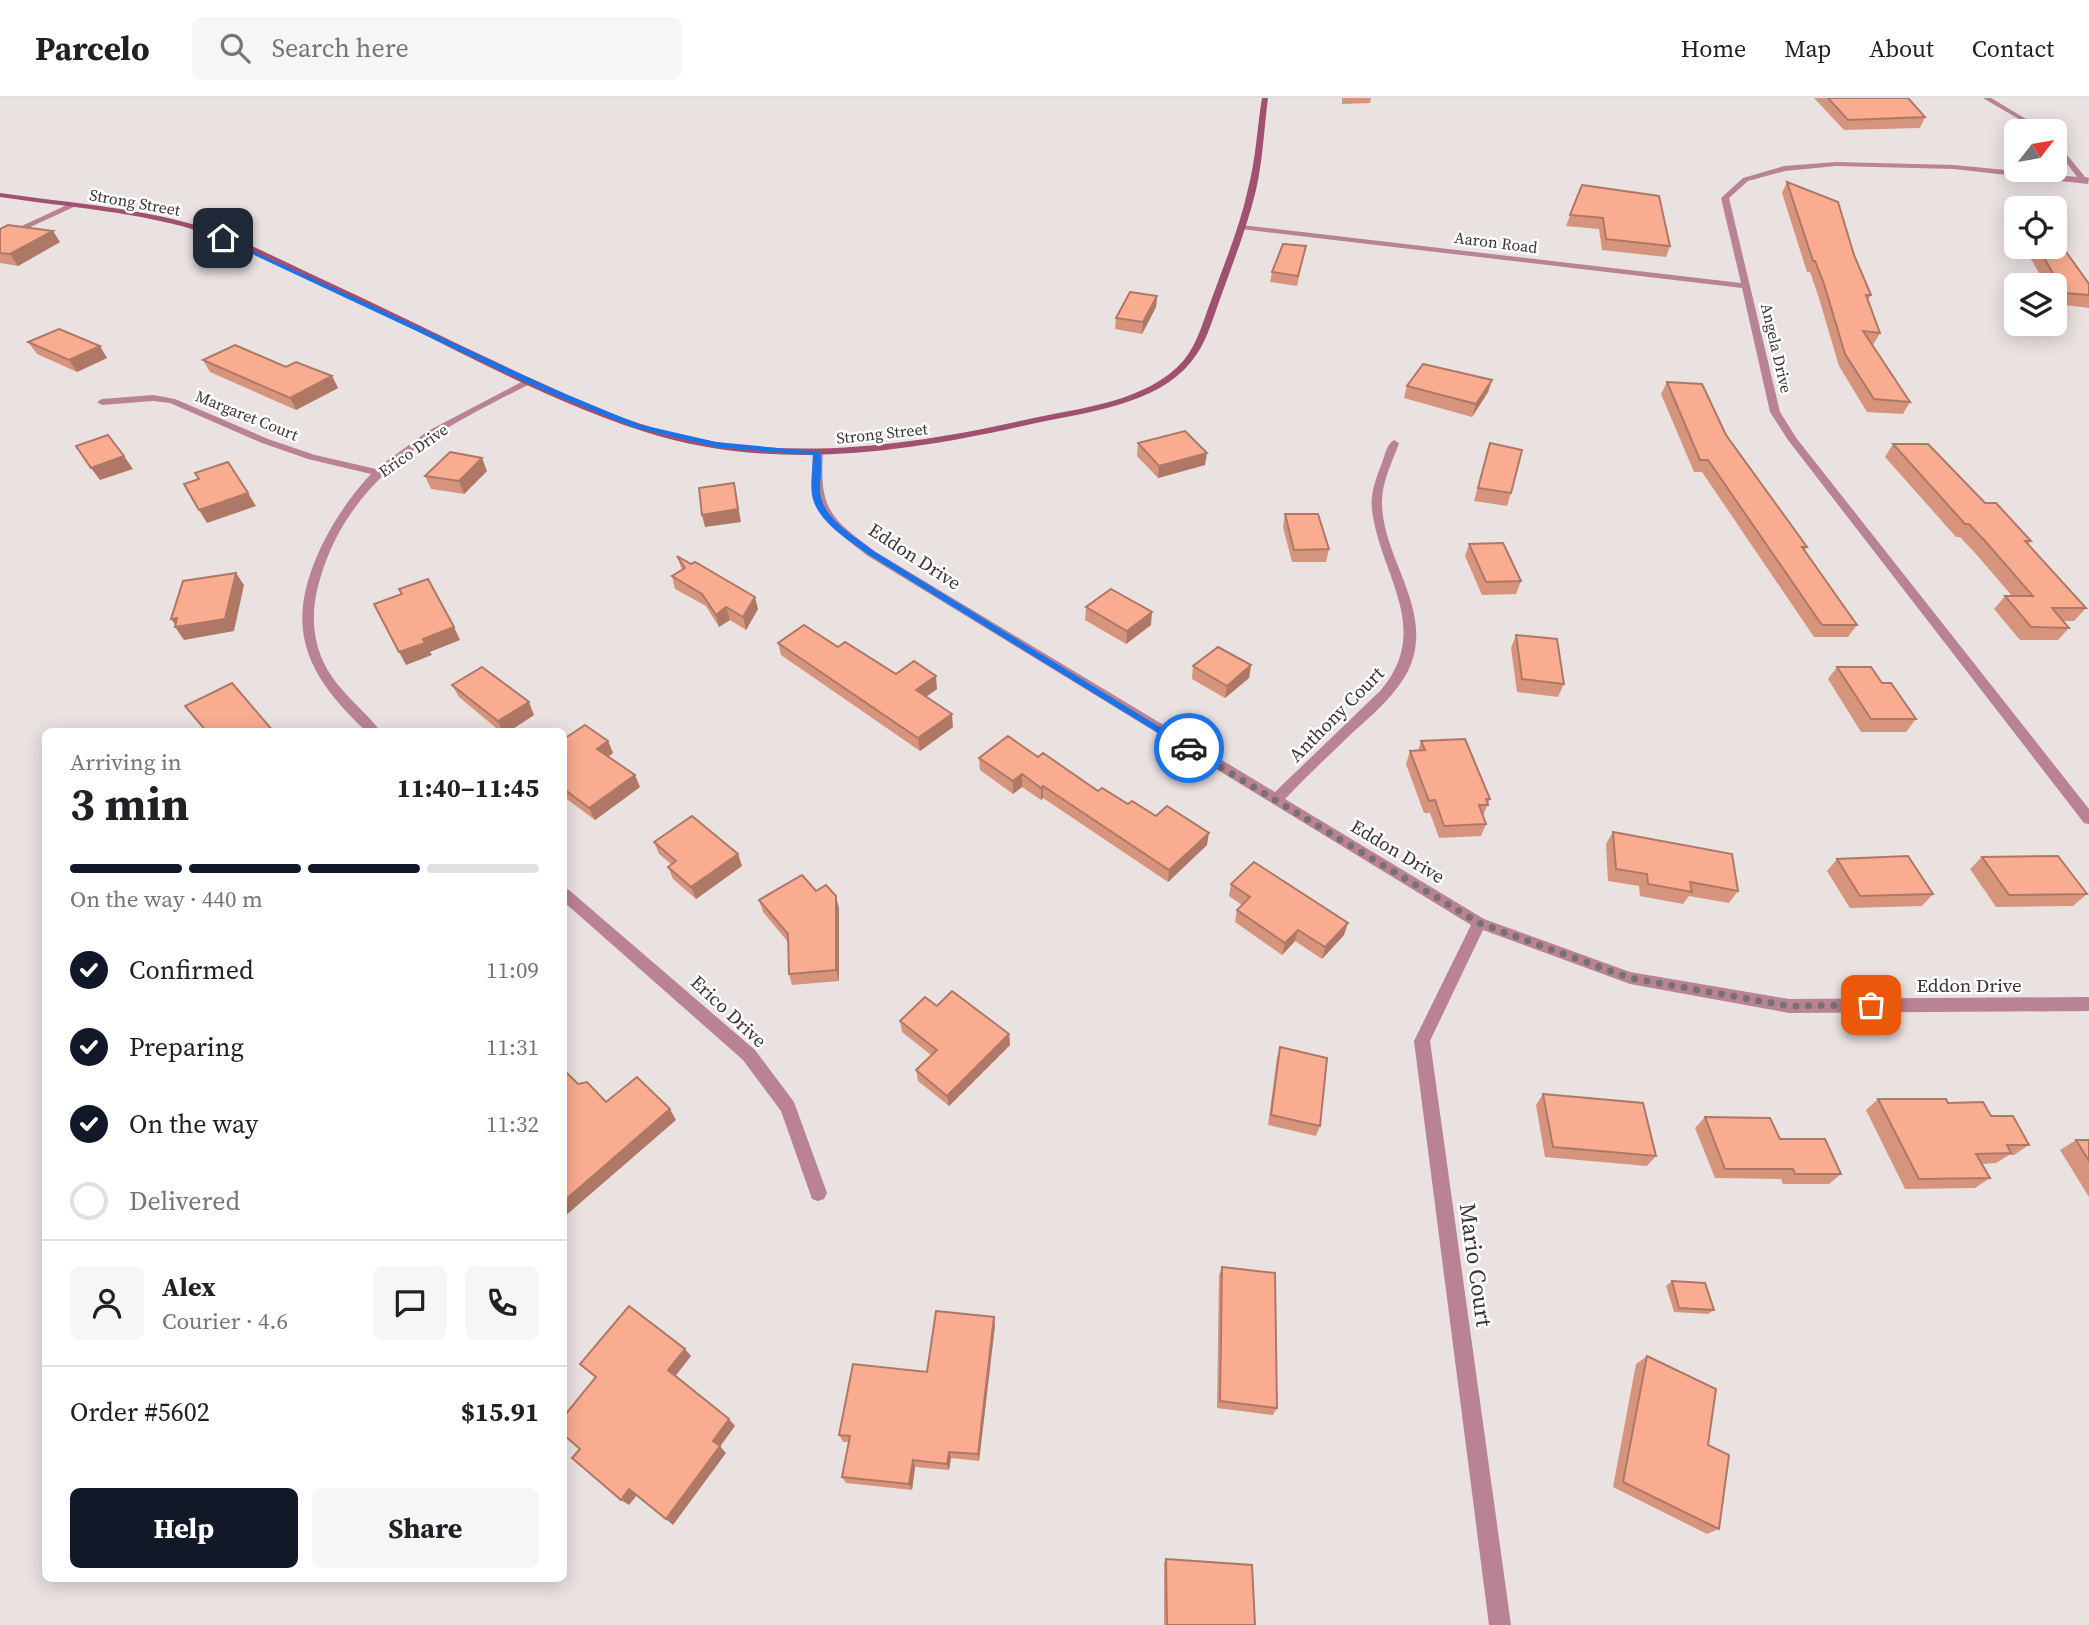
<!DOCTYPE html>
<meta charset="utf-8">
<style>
:root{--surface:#fff;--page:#f6f6f6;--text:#202124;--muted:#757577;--line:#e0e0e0;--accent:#111827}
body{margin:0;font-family:"Source Serif 4",serif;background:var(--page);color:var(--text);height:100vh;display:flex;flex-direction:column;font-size:26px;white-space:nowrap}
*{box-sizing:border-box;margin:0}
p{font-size:23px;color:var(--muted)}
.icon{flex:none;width:38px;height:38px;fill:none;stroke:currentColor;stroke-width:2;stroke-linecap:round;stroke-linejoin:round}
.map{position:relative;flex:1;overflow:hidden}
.side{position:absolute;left:42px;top:630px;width:525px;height:854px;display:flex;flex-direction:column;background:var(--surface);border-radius:10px;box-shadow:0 4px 18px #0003}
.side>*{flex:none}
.needle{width:46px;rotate:59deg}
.buttons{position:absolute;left:2004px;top:21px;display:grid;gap:14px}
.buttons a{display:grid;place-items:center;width:63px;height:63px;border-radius:10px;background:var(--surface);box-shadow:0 4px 18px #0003;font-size:35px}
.pin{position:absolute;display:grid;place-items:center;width:60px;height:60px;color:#fff;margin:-30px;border-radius:14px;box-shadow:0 4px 10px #0006}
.courier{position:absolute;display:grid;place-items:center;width:70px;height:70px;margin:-35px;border:5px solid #1a73e8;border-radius:50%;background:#fff;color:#222;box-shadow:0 2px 9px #0007}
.summary em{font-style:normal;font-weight:700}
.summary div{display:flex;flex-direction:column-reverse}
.summary{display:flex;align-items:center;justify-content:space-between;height:119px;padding:0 28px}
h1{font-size:46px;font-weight:700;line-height:52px}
.bar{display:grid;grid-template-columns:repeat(4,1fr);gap:10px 7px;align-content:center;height:84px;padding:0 28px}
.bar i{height:9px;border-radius:5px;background:var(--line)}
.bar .active{background:var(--accent)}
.bar p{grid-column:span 4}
.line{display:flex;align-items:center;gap:18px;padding:0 28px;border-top:2px solid var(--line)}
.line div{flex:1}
.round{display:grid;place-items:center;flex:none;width:74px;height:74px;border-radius:10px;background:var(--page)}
ol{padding:0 28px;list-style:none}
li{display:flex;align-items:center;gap:21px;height:77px}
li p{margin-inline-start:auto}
li .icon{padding:7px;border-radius:50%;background:var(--accent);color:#fff;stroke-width:4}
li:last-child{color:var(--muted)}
li i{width:38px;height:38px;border:4px solid var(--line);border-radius:50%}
.cta{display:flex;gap:14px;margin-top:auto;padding:14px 28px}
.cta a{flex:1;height:80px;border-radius:10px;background:var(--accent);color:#fff;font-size:28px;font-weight:700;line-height:80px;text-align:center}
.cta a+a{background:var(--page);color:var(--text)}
header{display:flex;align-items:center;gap:42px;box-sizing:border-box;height:98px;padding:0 35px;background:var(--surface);border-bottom:2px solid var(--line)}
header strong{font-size:33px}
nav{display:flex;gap:38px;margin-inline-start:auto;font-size:24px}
.search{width:490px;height:63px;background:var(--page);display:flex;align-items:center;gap:18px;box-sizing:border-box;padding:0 24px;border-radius:10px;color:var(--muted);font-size:26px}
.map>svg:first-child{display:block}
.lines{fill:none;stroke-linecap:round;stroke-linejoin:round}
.street{fill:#b98295;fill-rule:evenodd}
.secondary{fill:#9f516f;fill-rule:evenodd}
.wall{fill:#d7947d}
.shaded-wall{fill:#af7866}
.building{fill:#faac91;stroke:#af7866;stroke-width:2}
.route{fill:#1a73e8}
.done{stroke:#777171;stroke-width:7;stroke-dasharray:0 12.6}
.labels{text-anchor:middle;stroke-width:5;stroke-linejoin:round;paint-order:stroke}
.far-street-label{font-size:16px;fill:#393535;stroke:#fff}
.street-label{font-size:19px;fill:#393535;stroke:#fff}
.near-street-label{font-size:23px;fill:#393535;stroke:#fff}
</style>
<header>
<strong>Parcelo</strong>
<div class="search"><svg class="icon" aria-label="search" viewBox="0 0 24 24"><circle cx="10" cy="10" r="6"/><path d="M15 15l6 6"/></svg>Search here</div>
<nav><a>Home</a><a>Map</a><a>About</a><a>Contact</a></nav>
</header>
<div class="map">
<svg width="2089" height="1527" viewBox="0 0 2089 1527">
<rect width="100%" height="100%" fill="#eae1e1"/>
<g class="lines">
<g class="street">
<path d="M1983,0h8l55,33h-7z"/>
<path d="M2054,41l31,38 4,1 -1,6 -134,-15 -118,-3 -51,5 -37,10 -19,17 51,214 17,27 292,370v15l-5,-1 -296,-383 -18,-28 -28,-124 -501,-59 -4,-2 4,-2 500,58 -20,-85 22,-20 41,-12 52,-4 118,3 123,12 -23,-31z"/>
<path d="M69,106l7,2 -76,35v-5z"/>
<path d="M529,280l5,3 -2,2c-91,46 -181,89 -212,196 -9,29 -9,60 6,88 14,26 38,42 55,65h-14c-63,-59 -84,-106 -45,-187 13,-26 29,-50 49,-71l-63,-15 -46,-16 -92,-40 -17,-2 -51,4 -5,-3 5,-3 51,-4 22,4 93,40 47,16 61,14 52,-38z"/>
<path d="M1394,342l5,3c-7,20 -18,40 -17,62 2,57 54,107 26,166 -14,27 -40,47 -61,67 -21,20 -42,40 -62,61l199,120 146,53 159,27 300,-2v14l-300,2 -159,-29 -147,-54 -53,111 81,584h-22l-75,-584 57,-116 -603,-369c-44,-34 -60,-44 -55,-103l5,-3 5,3c-4,58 9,66 53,99l399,240 106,-102c52,-62 -1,-115 -9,-180 -2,-16 4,-32 10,-47 3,-9 5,-19 12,-23z"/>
<path d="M564,790l5,2 186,160 39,52 33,91 -3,6 -6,2 -6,-2 -31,-88 -38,-51 -179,-158z"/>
</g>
<path class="secondary" d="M1262,0h6c-4,31 -5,61 -12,92 -9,37 -23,73 -36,109 -8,22 -14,45 -29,63 -35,43 -104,50 -155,61 -122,28 -251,48 -374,14 -91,-26 -176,-72 -261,-114 -46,-22 -93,-45 -139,-66 -19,-8 -38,-18 -57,-24 -64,-21 -139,-26 -205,-36v-4c67,10 147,15 211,37 33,11 66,28 98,43 76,35 151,73 228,108 44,20 89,41 136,52 117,30 240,12 356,-14 50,-11 119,-17 155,-59 14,-17 20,-42 28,-62 13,-36 28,-72 36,-109 8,-30 9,-61 14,-91z"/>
</g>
<g class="wall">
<path d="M1342,0h29l-1,5 -28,1z"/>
<path d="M1814,0h94l17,19 -5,11 -76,2z"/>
<path d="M1787,84l67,73 17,40 -3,5 12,33 -7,12h-1l38,57 -7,12 -36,-2 -28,-46 -21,-71 -8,-23h-3l-25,-79z"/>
<path d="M1582,87l88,61 -4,11 -64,-7 -3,-21 -33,-3z"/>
<path d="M0,131l60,13 -42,24 -18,-3z"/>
<path d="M1306,148l-9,40 -27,-4 2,-10z"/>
<path d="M2024,149h30l35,37v24l-33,-4 -2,-3v-16h-8z"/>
<path d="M1157,198l-1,11 -14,27 -27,-5 1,-11z"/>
<path d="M28,244l79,16 -30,14 -40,-18z"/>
<path d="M203,262l83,7 46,9 6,12 -42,22 -86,-38z"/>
<path d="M1492,282l-4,12 -16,25 -68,-19 3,-12z"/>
<path d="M1667,284l59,53 81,112 -2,3 52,75 -9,12h-34l-112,-165h-8l-33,-78z"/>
<path d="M1138,345l67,22 -47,13 -21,-22z"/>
<path d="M1490,345l21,50 -4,13 -33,-5z"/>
<path d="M1893,346l92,59 46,38 -3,3 58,64 -12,13h-11l6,7 -11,12h-38l-26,-31 11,-13h7l-36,-42 -16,-17h-4l-71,-80z"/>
<path d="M487,373l-23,23 -33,-5 -6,-13z"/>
<path d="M1285,416l44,35 -3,13h-34l-9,-35z"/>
<path d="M1469,446l52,37 -5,13 -34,1 -17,-39z"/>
<path d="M677,458l81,53 -12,21 -16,-10 -11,7 -13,-21 -31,-17 -3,-13 10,-6z"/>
<path d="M1086,509l65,18 -25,19 -41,-24z"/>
<path d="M1516,537l48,49 -6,13 -41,-5 -6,-44z"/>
<path d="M778,545l60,4 58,27 41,15 -11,8 27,30 -33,24 -139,-96z"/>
<path d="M1251,567l-2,13 -24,20 -33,-19 1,-13z"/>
<path d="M1837,569l45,16 34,36 -10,13h-45l-33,-53z"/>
<path d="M452,587l82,30 -26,17h-7l-42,-35z"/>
<path d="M564,641l44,2 5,12 -5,4 32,30 -45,33 -31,-23z"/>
<path d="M1421,643l69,58 -7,17 3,8 -5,12 -42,2 -9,-25h-6l-18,-49 4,-13h8z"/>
<path d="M1038,659l60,34 58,25 51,29 -39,37 -125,-84 -2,2 -19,-13 -9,7 -33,-24 -1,-12z"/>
<path d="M1613,734l125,59 -9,12 -40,-7 -6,8 -43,-8 -1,-10 -31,-5 -2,-37z"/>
<path d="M654,744l84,12 4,12 -46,33 -23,-20 -5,-12 3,-3 -12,-10z"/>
<path d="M1982,759l105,37 -14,12 -77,1 -26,-38z"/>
<path d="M1837,761l96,35 -11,12 -72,2 -23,-37z"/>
<path d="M1231,786l113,51 -22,24 -27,-18 -13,14 -47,-33 2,-12 5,-5 -13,-9z"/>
<path d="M816,793l23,17v73l-47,4 -3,-11 -1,-32 -25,-30 -4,-12z"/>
<path d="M937,908l72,28 1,11 -61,61 -31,-25 -2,-11 15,-15 -29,-23 -2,-11z"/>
<path d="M1280,949l40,79 -4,10 -48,-11 9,-67z"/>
<path d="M1543,996l113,62 -9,10 -102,-9 -9,-52z"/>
<path d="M1878,1001l70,4 43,13 38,29 -15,10h-5l-13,8 -15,1 9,14 -15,10 -70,1 -39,-79z"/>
<path d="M1705,1019l75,22 61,35 -12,10h-46l-2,-5 -66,-1 -20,-50z"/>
<path d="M2076,1042h13v57l-29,-47z"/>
<path d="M1222,1169l55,141 -4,7 -56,-7 2,-133z"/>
<path d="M1672,1183l42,29 -6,4 -34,-2 -8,-26z"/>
<path d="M995,1227l-16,136 -28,-3 -2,12 -34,-3 -3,23 -66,-7 -4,-6 7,-35h-6l-4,-7 88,-63z"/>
<path d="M1647,1258l61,89 11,84 -12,5 -94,-47 23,-123z"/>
<path d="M1166,1461l89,66h-91v-62z"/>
</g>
<g class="shaded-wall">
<path d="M53,133l7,11 -42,24 -8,-12z"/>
<path d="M1157,198l-1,11 -14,27 1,-12z"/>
<path d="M100,248l7,12 -30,14 -8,-12z"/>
<path d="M332,278l6,12 -42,22 -6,-12z"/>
<path d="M1492,282l-4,12 -16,25 4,-13z"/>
<path d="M1207,355l-2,12 -47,13 1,-12z"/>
<path d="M124,358l9,13 -33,11 -9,-12z"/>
<path d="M482,360l5,13 -23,23 -5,-13z"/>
<path d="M734,385l7,39 -36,5 -3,-12z"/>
<path d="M248,395l8,13 -49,17 -8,-13z"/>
<path d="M236,475l8,12 -10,46 -50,9 -9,-13h2l-6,-8z"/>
<path d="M755,499l3,12 -12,21 -3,-13z"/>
<path d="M726,509l4,13 -11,7 -3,-12z"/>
<path d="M1152,514l-1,13 -25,19 1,-13z"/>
<path d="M454,529l6,13 -30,12 2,3 -26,10 -7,-13 24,-13z"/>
<path d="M1251,567l-2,13 -24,20 2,-12z"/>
<path d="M936,578l1,13 -20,14 -1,-13z"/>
<path d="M529,604l5,13 -26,17h-5l-5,-11z"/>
<path d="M952,616l1,13 -33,24 -2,-13z"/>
<path d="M608,643l5,12 -11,8 -5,-12z"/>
<path d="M1022,676v13l-9,7v-13z"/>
<path d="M635,677l5,12 -45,33 -6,-12z"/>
<path d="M1043,688v12l-2,2v-12z"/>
<path d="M1209,735l-2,12 -39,37 1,-12z"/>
<path d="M738,756l4,12 -46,33 -5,-12z"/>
<path d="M836,798l3,12v73l-3,-11z"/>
<path d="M1348,825l-4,12 -22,24 3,-12z"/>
<path d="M1298,832l-3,11 -13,14 3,-12z"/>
<path d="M1009,936l1,11 -61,61 -2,-10z"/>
<path d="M670,1011l6,11 -112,97v-16z"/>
<path d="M994,1219l1,8 -16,136 -1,-7z"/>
<path d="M685,1251l6,7 -17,22 -6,-8z"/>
<path d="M729,1321l6,7 -16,22 -6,-7z"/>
<path d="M720,1348l6,7 -53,72 -7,-6z"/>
<path d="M949,1354l2,6 -2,12 -2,-6z"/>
<path d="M913,1362l2,7 -3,23 -3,-6z"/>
<path d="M629,1391l8,6 -8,10 -8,-5z"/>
</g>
<g class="building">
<path d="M1828,0h80l17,19 -77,3z"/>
<path d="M1787,84l51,20 16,53 17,40h-5l14,38 -17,-2 47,71 -36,-3 -29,-45 -21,-70 -9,-23h-2z"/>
<path d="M1582,87l77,11 11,50 -64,-7 -3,-21 -33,-3z"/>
<path d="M8,127l45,6 -43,23 -10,-1v-24z"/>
<path d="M2054,137l35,49v11l-25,-2 -26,-46h16z"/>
<path d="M1283,146l23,2 -8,30 -26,-4z"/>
<path d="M1130,194l27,4 -14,26 -27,-4z"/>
<path d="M59,231l41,17 -31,14 -41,-18z"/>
<path d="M235,247l51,22 10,-5 36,14 -42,22 -87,-38z"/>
<path d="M1423,266l69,16 -16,24 -69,-18z"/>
<path d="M1667,284l35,2 24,51 81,112h-5l55,78h-35l-114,-165h-8z"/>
<path d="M1185,333l22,22 -48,13 -21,-23z"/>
<path d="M108,337l16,21 -33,12 -15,-22z"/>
<path d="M1490,345l32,7 -11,43 -33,-5z"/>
<path d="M1893,346h35l57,59h11l35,38h-6l61,67h-34l17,20 -38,-1 -26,-31h28l-48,-55 -16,-17h-4z"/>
<path d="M450,354l32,6 -23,23 -34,-5z"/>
<path d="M228,364l20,31 -49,17 -15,-26 15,-5 -4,-6z"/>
<path d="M734,385l4,26 -36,6 -3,-27z"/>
<path d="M1285,416h33l11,35 -35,1z"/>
<path d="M1503,445l18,38 -35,1 -17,-38z"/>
<path d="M677,458l14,8 4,-2 60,35 -12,20 -17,-10 -10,8 -14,-21 -30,-18 13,-8z"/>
<path d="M236,475l-11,46 -50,8 2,-9 -6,1 12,-38z"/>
<path d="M428,481l26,48 -31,12 2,4 -26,9 -25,-48 28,-10 -3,-5z"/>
<path d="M1111,491l41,23 -25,19 -41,-24z"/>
<path d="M804,527l34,22 7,-5 51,32 18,-13 22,15 -20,14 36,24 -34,24 -140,-95z"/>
<path d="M1516,537l41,4 7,45 -42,-5z"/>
<path d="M1218,549l33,18 -24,21 -34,-20z"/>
<path d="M482,569l47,35 -31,19 -46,-36z"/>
<path d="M1837,569h34l11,16h9l25,36h-45z"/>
<path d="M232,585l42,49h-67l-22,-26z"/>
<path d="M585,627l23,16 -11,8 38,26 -46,33 -25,-19v-50z"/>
<path d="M1008,638l30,21 5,-4 55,38 4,-3 26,16 4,-3 24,15 11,-10 42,27 -40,37 -126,-84 -2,2 -19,-14 -9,7 -34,-23z"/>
<path d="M1465,641l25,60h-4l2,6h-9l7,19 -42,2 -9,-26 -6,1 -19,-50 15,-1 -4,-9z"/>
<path d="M692,718l46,38 -47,33 -23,-20 8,-6 -22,-19z"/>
<path d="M1613,734l119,22 6,37 -48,-9 2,10 -44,-8 -1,-10 -31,-5z"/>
<path d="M1908,758l25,38 -73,2 -23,-37z"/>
<path d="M2058,758l29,38 -78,1 -27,-38z"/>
<path d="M1254,764l94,61 -23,24 -27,-17 -13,13 -48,-33 13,-13 -19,-13z"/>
<path d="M802,777l14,16 10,-6 10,11v74l-47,4 -1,-40 -29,-34z"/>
<path d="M952,893l57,43 -62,62 -31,-26 21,-20 -37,-29 25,-24 12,9z"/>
<path d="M1280,949l47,11 -7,68 -49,-11z"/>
<path d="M564,972l14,14 9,-2 19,20 31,-25 33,32 -106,92z"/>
<path d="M1543,996l100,9 13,53 -103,-9z"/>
<path d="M1878,1001h68l2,4 35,-1 8,14h22l16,29h-22l4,8 -35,1 14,24 -71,1z"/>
<path d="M1705,1019l65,1 10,21h45l16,35h-46l-2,-5h-68z"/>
<path d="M2076,1042h13v21z"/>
<path d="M1222,1169l53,6 2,135 -57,-7z"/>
<path d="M1672,1183l33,2 9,27 -35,-2z"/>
<path d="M629,1208l56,43 -17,21 61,49 -16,22 7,5 -54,73 -37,-30 -8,11 -49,-42 8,-9 -16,-14v-19l32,-39 -16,-13z"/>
<path d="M936,1213l58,6 -16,137 -29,-2 -2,12 -34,-4 -4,24 -67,-7 8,-41 -11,-1 14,-71 74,8z"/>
<path d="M1647,1258l69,33 -8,56 21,10 -10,74 -96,-47z"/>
<path d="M1166,1461l86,6 3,60h-88z"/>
</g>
<path class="route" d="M220,138l331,152 87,36 78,18 104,10c3,12 0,26 0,39 1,27 36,46 55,61l319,196 -1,2h-7l-317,-195c-20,-15 -52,-33 -57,-60 -2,-12 1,-28 1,-40l-97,-8 -83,-20 -88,-36 -325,-152z"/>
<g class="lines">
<path class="done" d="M1189,650l290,175 151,55 159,28 82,-1"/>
</g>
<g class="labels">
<g class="far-street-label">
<text transform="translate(135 104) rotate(10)" y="6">Strong Street</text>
<text transform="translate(1496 144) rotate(7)" y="6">Aaron Road</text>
<text transform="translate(1777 250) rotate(77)" y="6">Angela Drive</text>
<text transform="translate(247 317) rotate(22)" y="6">Margaret Court</text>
<text transform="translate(882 335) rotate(-6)" y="6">Strong Street</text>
<text transform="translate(413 352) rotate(-35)" y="6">Erico Drive</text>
</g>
<g class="street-label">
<text transform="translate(915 458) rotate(33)" y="7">Eddon Drive</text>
<text transform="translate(1336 616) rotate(-45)" y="7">Anthony Court</text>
<text transform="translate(1398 753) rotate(31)" y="7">Eddon Drive</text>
<text x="1969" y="894">Eddon Drive</text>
<text transform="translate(729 913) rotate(43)" y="7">Erico Drive</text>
</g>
<g class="near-street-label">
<text transform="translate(1476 1167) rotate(82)" y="8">Mario Court</text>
</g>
</g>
</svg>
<div class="buttons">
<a><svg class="needle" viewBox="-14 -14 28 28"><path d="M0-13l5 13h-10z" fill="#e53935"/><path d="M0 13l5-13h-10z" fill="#757577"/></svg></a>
<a><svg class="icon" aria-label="locate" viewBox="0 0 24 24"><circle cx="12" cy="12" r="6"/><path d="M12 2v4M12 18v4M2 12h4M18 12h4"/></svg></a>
<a><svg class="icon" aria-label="layers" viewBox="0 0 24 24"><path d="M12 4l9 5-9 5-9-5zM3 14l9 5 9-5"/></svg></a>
</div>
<div class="pin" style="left:1871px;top:907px;background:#ea580c"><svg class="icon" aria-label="bag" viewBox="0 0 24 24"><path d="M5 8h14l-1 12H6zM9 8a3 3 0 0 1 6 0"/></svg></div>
<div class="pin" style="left:223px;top:140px;background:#1f2937"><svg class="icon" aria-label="home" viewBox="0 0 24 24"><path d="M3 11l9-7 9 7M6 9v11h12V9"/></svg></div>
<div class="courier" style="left:1189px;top:650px"><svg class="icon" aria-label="car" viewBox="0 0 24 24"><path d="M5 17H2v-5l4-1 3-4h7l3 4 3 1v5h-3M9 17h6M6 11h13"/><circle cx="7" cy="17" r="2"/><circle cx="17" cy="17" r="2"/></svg></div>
<section class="side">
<div class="summary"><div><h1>3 min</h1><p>Arriving in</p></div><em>11:40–11:45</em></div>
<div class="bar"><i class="active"></i><i class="active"></i><i class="active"></i><i></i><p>On the way · 440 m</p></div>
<ol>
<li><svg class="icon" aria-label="check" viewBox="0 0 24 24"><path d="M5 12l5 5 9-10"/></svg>Confirmed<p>11:09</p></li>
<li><svg class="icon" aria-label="check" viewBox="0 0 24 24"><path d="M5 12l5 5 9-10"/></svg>Preparing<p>11:31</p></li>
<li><svg class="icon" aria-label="check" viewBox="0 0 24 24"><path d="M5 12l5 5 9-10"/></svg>On the way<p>11:32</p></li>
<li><i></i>Delivered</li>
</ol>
<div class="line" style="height:126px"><a class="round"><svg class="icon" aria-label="person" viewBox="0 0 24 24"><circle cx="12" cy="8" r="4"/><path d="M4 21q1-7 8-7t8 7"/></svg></a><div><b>Alex</b><p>Courier · 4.6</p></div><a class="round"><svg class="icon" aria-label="chat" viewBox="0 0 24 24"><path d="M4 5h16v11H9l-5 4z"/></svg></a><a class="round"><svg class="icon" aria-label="phone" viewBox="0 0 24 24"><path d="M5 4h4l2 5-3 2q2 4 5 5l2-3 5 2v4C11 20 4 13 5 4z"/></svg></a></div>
<div class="line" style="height:91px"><div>Order #5602</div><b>$15.91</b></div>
<div class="cta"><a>Help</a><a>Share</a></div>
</section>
</div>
